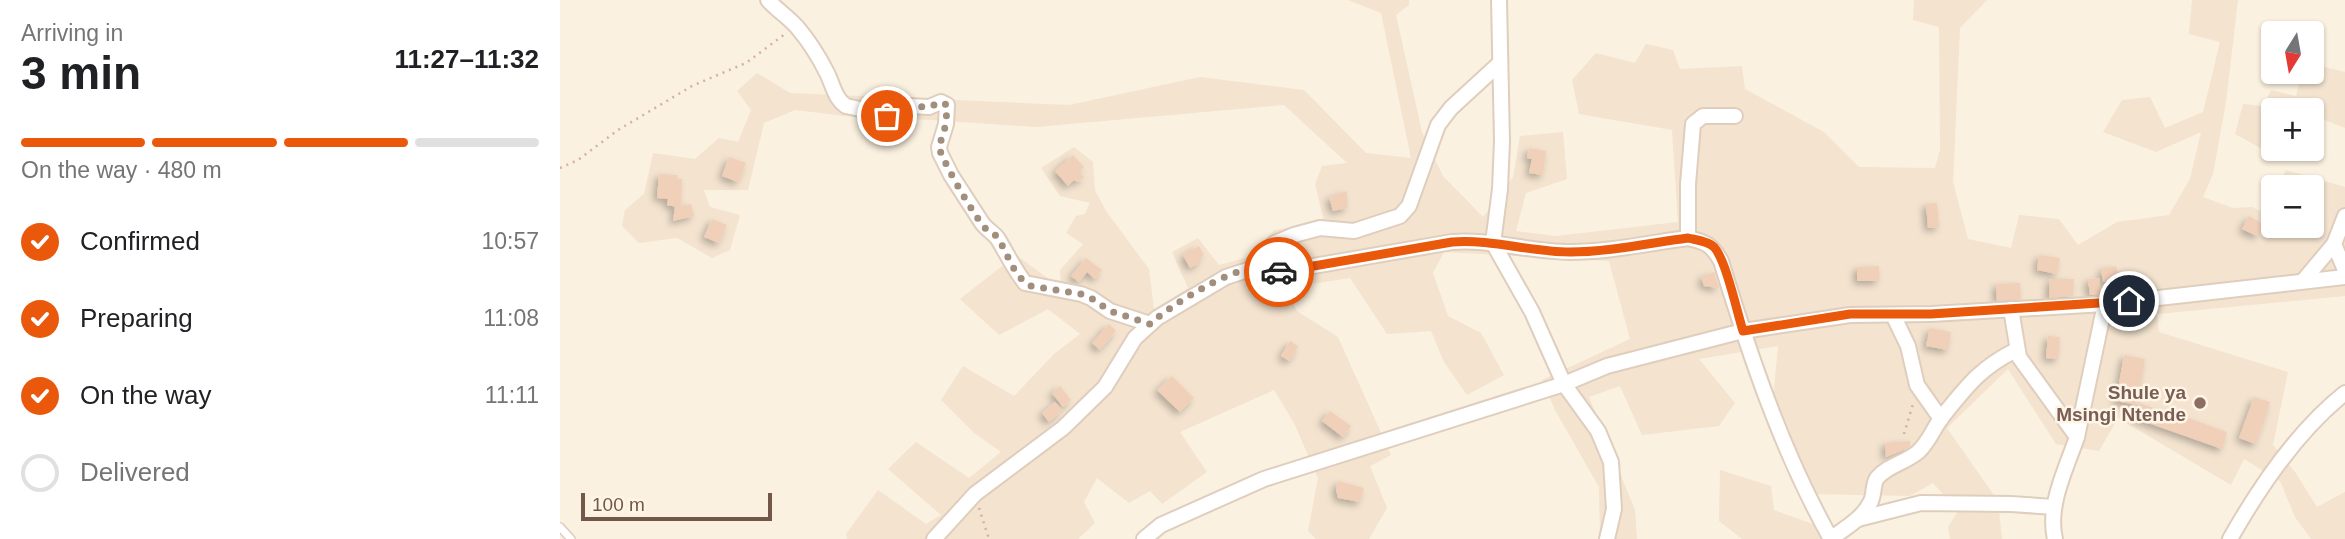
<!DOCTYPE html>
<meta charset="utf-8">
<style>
:root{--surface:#fff;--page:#f6f6f6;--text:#202124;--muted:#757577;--line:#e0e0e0;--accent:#ea580c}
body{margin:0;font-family:Helvetica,sans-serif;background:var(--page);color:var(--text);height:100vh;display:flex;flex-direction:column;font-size:26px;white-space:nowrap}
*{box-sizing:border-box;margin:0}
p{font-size:23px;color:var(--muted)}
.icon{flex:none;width:38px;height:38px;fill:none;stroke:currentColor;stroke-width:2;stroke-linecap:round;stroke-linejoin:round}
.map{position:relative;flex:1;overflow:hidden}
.details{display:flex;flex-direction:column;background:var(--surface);width:560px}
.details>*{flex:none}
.needle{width:46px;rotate:191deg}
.buttons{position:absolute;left:1701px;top:21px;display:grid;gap:14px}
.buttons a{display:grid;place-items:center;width:63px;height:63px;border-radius:7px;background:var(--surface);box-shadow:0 2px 5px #0004;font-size:35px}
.scale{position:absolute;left:21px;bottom:18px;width:191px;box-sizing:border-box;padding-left:7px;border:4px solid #715848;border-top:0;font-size:19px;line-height:24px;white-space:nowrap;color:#715848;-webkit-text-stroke:5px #fff5e6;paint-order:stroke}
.pin{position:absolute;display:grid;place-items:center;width:60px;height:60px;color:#fff;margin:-30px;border:4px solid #fff;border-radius:50%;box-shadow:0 2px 7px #0007}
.courier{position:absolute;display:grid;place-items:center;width:70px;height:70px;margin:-35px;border:5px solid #ea580c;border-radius:50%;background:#fff;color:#222;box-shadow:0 2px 9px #0007}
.summary em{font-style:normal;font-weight:800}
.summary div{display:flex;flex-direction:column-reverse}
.summary{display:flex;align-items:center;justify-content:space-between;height:119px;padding:0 21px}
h1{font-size:46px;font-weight:800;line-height:52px}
.bar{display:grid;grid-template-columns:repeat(4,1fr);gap:10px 7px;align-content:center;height:84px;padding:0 21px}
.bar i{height:9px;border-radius:5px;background:var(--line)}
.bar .current{background:var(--accent)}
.bar p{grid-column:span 4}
ol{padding:0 21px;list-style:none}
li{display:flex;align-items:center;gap:21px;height:77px}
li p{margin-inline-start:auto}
li .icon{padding:7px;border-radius:50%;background:var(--accent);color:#fff;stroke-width:4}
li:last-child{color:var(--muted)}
li i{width:38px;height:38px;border:4px solid var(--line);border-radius:50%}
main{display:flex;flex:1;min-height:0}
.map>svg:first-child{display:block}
.residential{fill:#f3e3cf}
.building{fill:#f0d0b9;filter:url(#shadow)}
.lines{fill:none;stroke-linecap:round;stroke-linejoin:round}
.lane-casing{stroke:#dfcebd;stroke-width:10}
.street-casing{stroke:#dfcebd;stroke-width:18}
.path{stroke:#d4b39c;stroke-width:2.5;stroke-dasharray:2 5;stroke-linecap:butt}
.lane{stroke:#fff;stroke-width:7}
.street{stroke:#fff;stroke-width:14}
.done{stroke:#a18e7d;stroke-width:7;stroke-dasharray:0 12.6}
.route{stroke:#ea580c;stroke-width:9}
.education-dot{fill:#8d6e63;stroke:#fff5e6;stroke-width:2.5}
.labels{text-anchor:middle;stroke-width:5;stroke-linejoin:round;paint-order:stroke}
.education-label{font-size:19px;font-weight:bold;fill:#785e54;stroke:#fff5e6;text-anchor:end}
</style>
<main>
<section class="details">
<div class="summary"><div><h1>3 min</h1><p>Arriving in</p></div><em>11:27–11:32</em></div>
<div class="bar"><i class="current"></i><i class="current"></i><i class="current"></i><i></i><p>On the way · 480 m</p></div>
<ol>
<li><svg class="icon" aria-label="check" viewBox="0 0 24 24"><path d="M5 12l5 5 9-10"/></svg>Confirmed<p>10:57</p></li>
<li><svg class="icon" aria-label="check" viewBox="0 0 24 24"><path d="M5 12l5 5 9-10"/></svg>Preparing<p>11:08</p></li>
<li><svg class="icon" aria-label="check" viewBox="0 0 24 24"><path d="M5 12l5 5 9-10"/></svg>On the way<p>11:11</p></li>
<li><i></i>Delivered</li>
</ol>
</section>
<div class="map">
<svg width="1785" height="539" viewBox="0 0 1785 539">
<defs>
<filter id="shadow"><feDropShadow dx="-3.5" dy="3.5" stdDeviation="3.5" flood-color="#0004"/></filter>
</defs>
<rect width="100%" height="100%" fill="#fbf1e0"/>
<g class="residential">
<path d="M788,0h61v5l-13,10 26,117 21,44 40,41 30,-40 7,-41 43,-4 4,47 -41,14 -10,38 40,5 122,-14 -6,-92 -93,-16 -7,-34 24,-27 39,10 11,-19 27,6 7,19 62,-3 3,23 79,43 35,35 76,1 5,-18 -1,-123 -26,-7 1,-20h73l-27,28 -7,154 15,57 43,9 8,-33 40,4 19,26 39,-23 52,-7 21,-36 11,-47 -45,20 -53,-20 19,-32 28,-3 15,31 38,-16 17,-70 -31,-8 3,-34h46l-12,102 -13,72 -10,23 30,11 19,-1 21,10v9h39v-39h-34l8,-17 59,17v109l-188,18 2,18 129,40 -15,73 22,27 22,35 28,-15v47h-34l-16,-22 -15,-36 -36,-22 -13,26 -113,-67 -19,33 -43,-7 -48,-75 -61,59 51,73 4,38h-52l-2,-12 10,-16 -25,-28 -23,13 -100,-2 -38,-83 6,-65 -79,13 36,44 -16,23 -77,9 -22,-49 -31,11 46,113 2,29h-37l-1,-52 -44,-77 -13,-30 88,-41 -21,-78 -165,-9 -11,21 15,43 33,17 23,42 -37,20 -23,-33 -13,-31 -44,3 -37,-56 -65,10 12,23 41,26 53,118 -21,11 17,42 -18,31h-53l-8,-8 10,-53 -24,-55 -20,-33 -94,42 27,40 -45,32 -12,-13 -21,12 -32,-25 -13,24 11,21 -17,16h-231l-1,-5 32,-44 48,34 15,-9 -53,-46 28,-27 53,36 32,-26 -27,-19 -33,-33 22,-34 51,30 40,-42 26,-20 -32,-25 -49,26 -39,-36 56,-44 45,33 -1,-18 23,-26 -17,-11 10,-17 9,-2 5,-11 -30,-7 -19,-28 33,-21 19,15 2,28 11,21 43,58 5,40 34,-21 -16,-36 26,-14 21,27 26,-7 30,-28 49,-9 -9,-37 7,-18 25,-3 -63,-58 -248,22 -121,-8 -61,-2 -59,-7 -31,13 -16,67h-44l6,17 30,8 -10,35 -18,8 -35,-20 -38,5 -17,-17 3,-16 19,-16 9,-41 42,6 24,-21 19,4 13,-32 -14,-19 20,-18 33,20 279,12 131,-28 104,13 62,63 45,5 -30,-145z"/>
<path d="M1752,64l33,8v56l-33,-13v-5h-15l-22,-8 -11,48 -29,-16 8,-30 20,2 8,-16 25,6 6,-24h10z"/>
<path d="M1160,470l51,16 3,24 64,23 1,6h-97l-23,-18z"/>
</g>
<g class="building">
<path d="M969,148l17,3 -3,24 -14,-2 3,-14 -5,-1z"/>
<path d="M513,155l11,12 -5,4 5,6 -6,5 -4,-2 -6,6 -13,-15z"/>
<path d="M169,157l17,6 -8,19 -16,-6z"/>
<path d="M99,174l18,1v4h5l-1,27 10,-2 3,12 -21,5 2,-14h2l-10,-2 1,-6 -11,-1z"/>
<path d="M787,191v17l-14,3 -4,-14z"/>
<path d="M1377,203l2,24 -11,1 -2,-24z"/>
<path d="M1689,216l14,8 -6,12 -15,-7z"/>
<path d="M152,219l15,6 -8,18 -15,-6z"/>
<path d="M639,246l5,9 -6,3 3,4 -11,6 -7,-13z"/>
<path d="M1479,255l21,3 -3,16 -20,-4z"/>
<path d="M526,258l16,12 -7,9 -8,-7 -8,10 -8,-6z"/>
<path d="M1319,266v15h-22v-14z"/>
<path d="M1556,266l3,13 -16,3 -2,-13z"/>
<path d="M1154,272l5,16 -15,-2 -3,-9z"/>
<path d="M1539,278l2,17h-11l-2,-16z"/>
<path d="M1490,279h24l-1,17 -24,2z"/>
<path d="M1460,283l1,16 -24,2 -1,-17z"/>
<path d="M549,324l7,7 -16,19 -8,-7z"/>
<path d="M1370,328l21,4 -3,18 -22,-4z"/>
<path d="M1488,336l12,1 -2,22 -12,-1z"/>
<path d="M730,341l8,5 -8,15 -9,-5z"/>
<path d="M1564,355l21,4 -8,46 -21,-4z"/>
<path d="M612,376l22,22 -14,14 -23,-22z"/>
<path d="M500,386l11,14 -8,7 -11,-14z"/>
<path d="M1694,397l16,5 -14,42 -17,-6z"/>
<path d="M495,402l7,8 -13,12 -7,-9z"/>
<path d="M1580,403l47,18 1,-3 39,14 -5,17 -88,-31z"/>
<path d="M770,411l21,15 -8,11 -21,-16z"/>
<path d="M1350,441v5l-2,2 -22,9 -1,-14z"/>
<path d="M778,481l26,7 -4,14 -22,-4 -2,-8z"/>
</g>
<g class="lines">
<defs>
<path id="lane" d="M0,527l11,12"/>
<g id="street">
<path d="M208,0c9,10 20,17 29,27 12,14 22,30 30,46 6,12 8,26 19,33l47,10 15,-10 21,1 12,-5 6,3 -1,19 -7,23 1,6 11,22 31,48c5,7 12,10 16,16 9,15 16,30 27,44l56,11 10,4 19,13 40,13"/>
<path d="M939,0l3,141 -2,48 -7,54 39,69 32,72 34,47 13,31 3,47 -7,30"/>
<path d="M1128,238v-54l5,-60 10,-8h32"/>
<path d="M1774,244l11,26"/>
<path d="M691,269l24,-26 19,-8 26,-7 34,3 46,-15 9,-10 29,-81 13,-17 49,-45"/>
<path d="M1743,281l31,-37 11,-28"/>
<path d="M1451,309l8,48 58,80c-11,32 -30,69 -22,102"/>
<path d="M1333,315l15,31 9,39 24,34"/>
<path d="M1517,437l28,-133"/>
<path d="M1298,519l63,-16 90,1 43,3"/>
<path d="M374,539l41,-45 88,-66 42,-41 30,-49 22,-20 69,-41 25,-8 22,4 179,-31c40,-3 78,10 118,10 39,0 79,-9 118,-14 18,4 24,7 33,23 29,95 61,191 110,278"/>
<path d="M584,539l17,-14 103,-46 300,-95 43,-18 136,-35 107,-16 81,-1 174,-10 240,-27"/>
<path d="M1270,539c14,-10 32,-20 40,-36 5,-8 2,-17 7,-25 11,-13 28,-15 41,-26 11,-10 15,-23 24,-35 25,-31 38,-49 74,-67"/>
<path d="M1670,539c30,-53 67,-108 115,-146"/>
</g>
</defs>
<use href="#lane" class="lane-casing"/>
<use href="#street" class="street-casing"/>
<g class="path">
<path d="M0,168l18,-8 40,-30 74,-44 54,-23 39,-29"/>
<path d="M1344,434l9,-30"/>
<path d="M419,508l10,31"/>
</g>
<use href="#lane" class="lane"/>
<use href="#street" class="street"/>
</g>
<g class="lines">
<path class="done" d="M327,116h6l15,-10 21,1 12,-5 6,3 -1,19 -7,23c3,14 39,76 49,84 6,5 4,0 9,6 11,15 15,39 34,49l50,8 10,4 19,13 40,13c18,-17 77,-54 102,-55 9,0 17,4 27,3"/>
<path class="route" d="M719,272l173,-30c40,-3 78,10 118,10 39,0 79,-9 118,-14 8,2 20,3 26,9 12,13 23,65 29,84l107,-17h81l198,-13"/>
</g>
<circle class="education-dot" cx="1640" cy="403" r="7"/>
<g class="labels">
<g class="education-label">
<text x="1626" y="399">Shule ya<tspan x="1626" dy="22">Msingi Ntende</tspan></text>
</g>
</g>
</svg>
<div class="buttons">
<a><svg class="needle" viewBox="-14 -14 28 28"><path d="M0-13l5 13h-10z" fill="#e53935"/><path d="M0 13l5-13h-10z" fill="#757577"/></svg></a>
<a>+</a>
<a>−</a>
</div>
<div class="scale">100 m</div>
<div class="pin" style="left:327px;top:116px;background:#ea580c"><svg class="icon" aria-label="bag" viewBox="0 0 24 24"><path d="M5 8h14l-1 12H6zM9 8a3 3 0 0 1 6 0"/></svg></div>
<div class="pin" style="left:1569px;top:301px;background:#1f2937"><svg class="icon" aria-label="home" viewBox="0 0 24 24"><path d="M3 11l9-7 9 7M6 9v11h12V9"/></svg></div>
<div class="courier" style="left:719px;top:272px"><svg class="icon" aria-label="car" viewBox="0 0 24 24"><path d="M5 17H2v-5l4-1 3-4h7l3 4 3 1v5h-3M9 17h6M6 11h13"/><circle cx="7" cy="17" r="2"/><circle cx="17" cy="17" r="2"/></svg></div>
</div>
</main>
